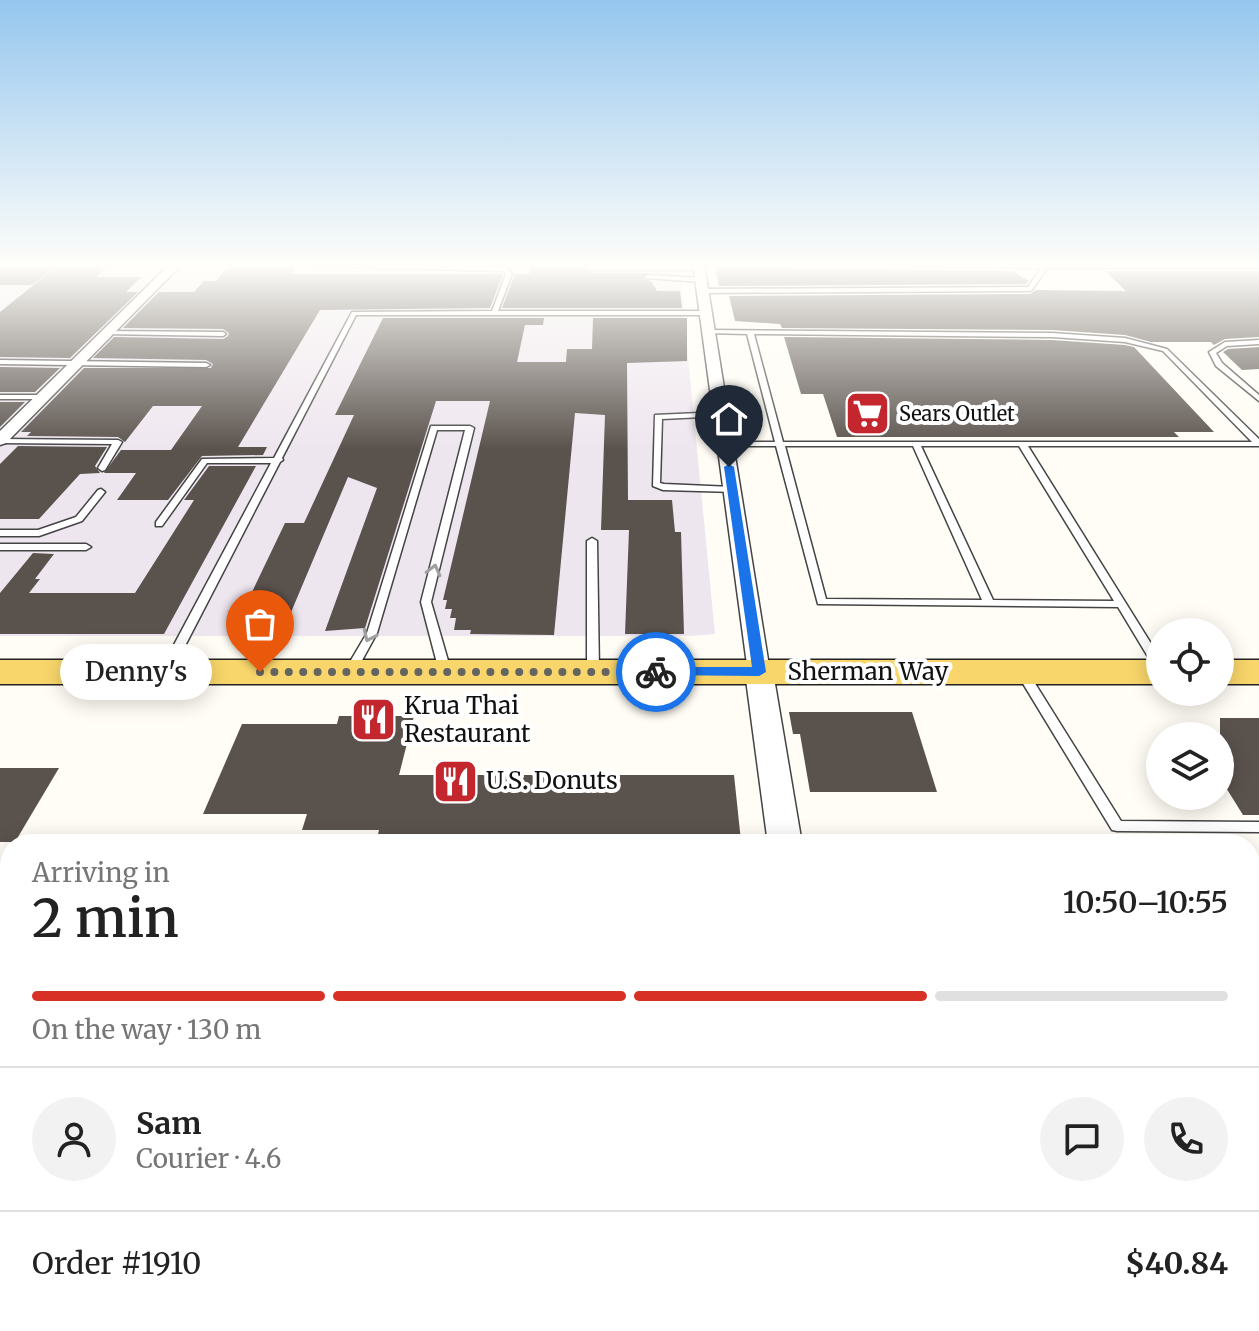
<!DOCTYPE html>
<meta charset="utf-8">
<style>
:root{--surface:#fff;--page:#f2f2f2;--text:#222;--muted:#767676;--line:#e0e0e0;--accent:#d93025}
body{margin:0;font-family:Merriweather,serif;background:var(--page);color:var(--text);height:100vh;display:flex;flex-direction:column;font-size:30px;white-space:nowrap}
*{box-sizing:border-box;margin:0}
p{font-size:26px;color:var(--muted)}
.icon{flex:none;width:44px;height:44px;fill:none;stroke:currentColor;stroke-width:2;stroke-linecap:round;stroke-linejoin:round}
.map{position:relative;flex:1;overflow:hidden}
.panel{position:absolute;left:0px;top:834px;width:1260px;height:498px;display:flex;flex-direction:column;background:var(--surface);border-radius:32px 32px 0 0;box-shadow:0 4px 20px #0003}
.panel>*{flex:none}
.controls{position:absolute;left:1146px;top:618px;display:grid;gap:16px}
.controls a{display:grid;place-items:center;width:88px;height:88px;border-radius:50%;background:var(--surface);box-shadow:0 4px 20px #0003;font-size:40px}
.pin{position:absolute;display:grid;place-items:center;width:68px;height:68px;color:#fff;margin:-82px -34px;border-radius:50% 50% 50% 0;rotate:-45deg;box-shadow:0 0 8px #0007}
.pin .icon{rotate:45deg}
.courier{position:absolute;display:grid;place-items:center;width:80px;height:80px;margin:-40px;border:6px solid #1a73e8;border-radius:50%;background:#fff;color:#222;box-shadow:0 2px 10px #0007}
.bubble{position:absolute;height:56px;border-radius:28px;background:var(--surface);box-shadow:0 4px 20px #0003;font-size:26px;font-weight:600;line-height:56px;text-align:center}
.overview em{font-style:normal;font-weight:600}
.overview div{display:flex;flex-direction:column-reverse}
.overview{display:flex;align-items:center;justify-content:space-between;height:136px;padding:0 32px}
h1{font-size:52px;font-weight:600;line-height:60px}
.bar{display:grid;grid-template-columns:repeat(4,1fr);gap:12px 8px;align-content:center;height:96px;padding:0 32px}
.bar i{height:10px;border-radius:6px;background:var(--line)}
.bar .selected{background:var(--accent)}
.bar p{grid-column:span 4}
.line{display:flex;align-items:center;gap:20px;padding:0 32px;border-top:2px solid var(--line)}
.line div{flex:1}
.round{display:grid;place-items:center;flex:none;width:84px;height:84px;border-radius:42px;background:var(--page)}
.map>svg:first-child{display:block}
.industrial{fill:#eee6ef}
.building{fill:#5a524d}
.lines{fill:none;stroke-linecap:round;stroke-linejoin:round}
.service-casing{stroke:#444;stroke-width:3}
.minor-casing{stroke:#444;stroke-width:3}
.tertiary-casing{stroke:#444;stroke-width:3}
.primary-casing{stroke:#222;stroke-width:3}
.service{fill:#fff;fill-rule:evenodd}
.minor{fill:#fff;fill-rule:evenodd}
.tertiary{fill:#fff;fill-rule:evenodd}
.primary{fill:#f9d66b;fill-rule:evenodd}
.oneway{stroke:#a0a0a0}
.route{fill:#1a73e8}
.done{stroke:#646461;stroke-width:8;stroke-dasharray:0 14.4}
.labels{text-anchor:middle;stroke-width:8;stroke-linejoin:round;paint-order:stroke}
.far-poi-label{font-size:20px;fill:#111;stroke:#fff;text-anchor:start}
.street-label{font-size:24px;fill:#111;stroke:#fff}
.poi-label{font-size:24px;fill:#111;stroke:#fff;text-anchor:start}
</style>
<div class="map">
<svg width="1259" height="1331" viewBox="0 0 1259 1331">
<rect width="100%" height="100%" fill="#fffdf5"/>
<path class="industrial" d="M0,264h679l36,370 -24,2h-691z"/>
<g class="building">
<path d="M0,264h60l-28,21h-32z"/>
<path d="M532,264h53l1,6 5,3h55l-3,6 8,2 6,10h23l2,17h-180l13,-34h14z"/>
<path d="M715,266l298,5 16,10 -3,3 -307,2z"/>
<path d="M56,267h51l-11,10h45l-15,15h12l-68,66 -70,-1v-45z"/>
<path d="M228,267h68l-5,7h212l-13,34 -170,2 -82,137h29l-4,8 -61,1 -34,44h-51l19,-27h-32l17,-23h50l31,-44h-49l-28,36 -7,-5 -91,-1 4,-4h-10l63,-64h127l2,-4 -7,-4 -113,-2 21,-21 109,2 5,-3 1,-3 -6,-4 -100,-1 36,-36h35l10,-11h12z"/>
<path d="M1105,271h154v66l-34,2 -11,6 -3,-3h-60l-26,-7 -73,-5 -270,-2 -2,-4 -45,-3 -6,-25 301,-2 6,-4 90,1z"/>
<path d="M383,318h161l-1,7h-18l-8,37h49l1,-13h25l1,-31h94v43l-60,2 1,137h44l3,32h6l3,102h-59l4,-104h-28l4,-115 -30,-2 -21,222 -84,-1 1,-4h-17l2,-12h-6l2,-9h-7l2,-9h-4l47,-199h-54l-71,227 -40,3 52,-143 -29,-11 -67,159h-50l54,-113h19l50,-108h-19z"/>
<path d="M784,337l268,3 73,5 9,2 80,85h-40l5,5h-342l-14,-43h-22z"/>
<path d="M1259,347v22l-17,1 -19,-18 5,-3z"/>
<path d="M0,367l60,1 -25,24h-35z"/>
<path d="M0,402h25l-25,25z"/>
<path d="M18,446l89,1 -12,19 5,7 -20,1 -41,45h-39v-55z"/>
<path d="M209,466h47l-92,168h-164v-41l33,-40 21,1 -19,25h5l-11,14h106l59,-93h-10z"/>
<path d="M789,712h123l25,80h-127l-10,-58h-7z"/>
<path d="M339,716h75l-15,59h335l7,66 -365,1 3,-12h-77l5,-16h-104l39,-90h95z"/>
<path d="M1220,718h39v97h-16l-23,-37z"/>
<path d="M0,768h59l-44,74h-15z"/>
</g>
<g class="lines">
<defs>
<g id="service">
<path d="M307,264l199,3 6,7 -14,37h208l3,2 -3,2h-350l-74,143 1,2 -3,2 -108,209 -6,4 -4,-1 -2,-3 111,-208h-64l-45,63h-6v-4l46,-63 72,-1 78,-146 140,-1 14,-37 -2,-3 -194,-5z"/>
<path d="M588,264h6v2h105l3,2 -3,2h-108l-3,-2z"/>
<path d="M846,264h413v4h-212l-15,22 -2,1 -328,2 -3,-2 3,-2 326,-2 13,-19 -192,-2z"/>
<path d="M648,275l53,3 3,2 -3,2 -55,-4 -1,-1z"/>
<path d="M709,330l343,3 73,5 42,11 92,90v7h-231l132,212v13l-4,-1 -38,-63 -300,-3 -42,-158h-51l-4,-2 4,-2h50l-28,-108 -40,-1v-2zM754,334l298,3 73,5 38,9 89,91h-469zM785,446h128l69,154 -156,-1zM921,446h98l95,155 -121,-1z"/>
<path d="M106,331l117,1 3,2 -3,2 -119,-2 -1,-1z"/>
<path d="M1259,340v4l-32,2 -11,7 6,10 37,32v6l-43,-35 -7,-14 16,-10z"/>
<path d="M0,360l206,3 4,2 -4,2 -206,-3z"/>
<path d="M0,395h43l4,2 -4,2h-43z"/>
<path d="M721,412l4,2 -1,2 -62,3 -2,64 4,1 68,3 3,1v4l-72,-2 -10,-4 2,-71z"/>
<path d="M431,426h39l4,2 -43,174 20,69 -6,4 -6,-4 -18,-69 44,-172h-28l-60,203 -23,42h-8l-2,-3 23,-39z"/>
<path d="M0,439l118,1 4,2 -17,28 -3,1 -4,-3 14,-24 -112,-1z"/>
<path d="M101,489l4,3 -23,29 -43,15h-39v-6h38l38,-13 22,-27z"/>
<path d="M592,538l5,3 2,131 -6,4 -6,-4v-131z"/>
<path d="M0,544h86l5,3 -5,3h-86z"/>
<path d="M1022,668l4,1 95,152 138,1v10l-142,-1 -5,-1 -96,-158z"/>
<rect x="1250" y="1240" width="9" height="18"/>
<path d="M560,1322h20l-1,9h-20z"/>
</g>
<g id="minor">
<path d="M170,264h12l-176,179 -6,2v-14z"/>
<path d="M693,264h11l66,408 -3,5h-16l-3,-5z"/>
<rect x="0" y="1077" width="10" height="34"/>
</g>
<g id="tertiary">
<path d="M759,662l10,3 4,7 29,172h-34l-23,-172 4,-7z"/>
<path d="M832,1322h50l2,9h-50z"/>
</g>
<g id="primary">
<rect x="0" y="660" width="1160" height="24"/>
<rect x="1220" y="660" width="39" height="24"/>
</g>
</defs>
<use href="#service" class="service-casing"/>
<use href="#minor" class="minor-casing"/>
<use href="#tertiary" class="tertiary-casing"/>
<use href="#primary" class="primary-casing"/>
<use href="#service" class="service"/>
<use href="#minor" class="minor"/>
<use href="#tertiary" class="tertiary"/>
<use href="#primary" class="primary"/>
</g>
<defs><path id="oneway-chevron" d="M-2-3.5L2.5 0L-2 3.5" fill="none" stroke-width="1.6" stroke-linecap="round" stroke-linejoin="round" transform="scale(2)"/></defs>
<g class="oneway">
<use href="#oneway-chevron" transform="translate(434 570) rotate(-76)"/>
<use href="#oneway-chevron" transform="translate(369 636) rotate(115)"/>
</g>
<linearGradient id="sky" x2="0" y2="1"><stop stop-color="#95c6ee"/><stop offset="0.59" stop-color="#fffefa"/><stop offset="1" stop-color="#fffefa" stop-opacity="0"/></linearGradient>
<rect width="1259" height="450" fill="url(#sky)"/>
<path class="route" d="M729,464l5,3 32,205 -7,4 -108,-1 -2,-3 7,-5h96l-28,-200z"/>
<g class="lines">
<path class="done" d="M260,672h396"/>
</g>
<defs>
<symbol id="supermarket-square" viewBox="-11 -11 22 22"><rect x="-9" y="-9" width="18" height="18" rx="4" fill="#c4262e" stroke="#fff"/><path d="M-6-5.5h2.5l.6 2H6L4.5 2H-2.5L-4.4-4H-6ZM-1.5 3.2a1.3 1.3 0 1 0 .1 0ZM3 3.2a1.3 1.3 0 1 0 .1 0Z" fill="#fff"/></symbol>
<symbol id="restaurant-square" viewBox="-11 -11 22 22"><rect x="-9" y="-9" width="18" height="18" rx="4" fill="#c4262e" stroke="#fff"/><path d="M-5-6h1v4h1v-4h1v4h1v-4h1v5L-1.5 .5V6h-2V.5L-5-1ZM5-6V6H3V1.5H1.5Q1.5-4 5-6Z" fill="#fff"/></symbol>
</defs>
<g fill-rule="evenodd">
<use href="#supermarket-square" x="842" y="388" width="51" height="51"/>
<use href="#restaurant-square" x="348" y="694" width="51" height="51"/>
<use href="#restaurant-square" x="430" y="756" width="51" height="51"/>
</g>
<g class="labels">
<g class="far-poi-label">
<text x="899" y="421">Sears Outlet</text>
</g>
<g class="street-label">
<text x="868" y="680">Sherman Way</text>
</g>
<g class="poi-label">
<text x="404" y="714">Krua Thai<tspan x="404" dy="28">Restaurant</tspan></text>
<text x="486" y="789">U.S. Donuts</text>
</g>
</g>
</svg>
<div class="controls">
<a><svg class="icon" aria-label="locate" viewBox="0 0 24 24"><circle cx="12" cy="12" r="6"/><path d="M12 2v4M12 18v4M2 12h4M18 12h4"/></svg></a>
<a><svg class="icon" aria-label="layers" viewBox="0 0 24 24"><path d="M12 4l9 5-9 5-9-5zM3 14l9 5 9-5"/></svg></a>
</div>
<div class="pin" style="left:260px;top:672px;background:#ea580c"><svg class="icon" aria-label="bag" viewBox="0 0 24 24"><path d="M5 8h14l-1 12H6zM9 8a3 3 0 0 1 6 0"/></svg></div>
<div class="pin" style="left:729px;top:467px;background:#1f2937"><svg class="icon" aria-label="home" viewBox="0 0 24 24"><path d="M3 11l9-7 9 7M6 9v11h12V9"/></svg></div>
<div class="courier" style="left:656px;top:672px"><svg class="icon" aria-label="bike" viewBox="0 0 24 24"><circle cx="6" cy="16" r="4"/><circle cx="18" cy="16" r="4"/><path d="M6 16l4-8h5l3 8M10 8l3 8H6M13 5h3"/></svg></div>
<div class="bubble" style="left:60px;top:644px;width:152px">Denny's</div>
<section class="panel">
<div class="overview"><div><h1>2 min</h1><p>Arriving in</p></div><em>10:50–10:55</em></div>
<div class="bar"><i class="selected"></i><i class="selected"></i><i class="selected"></i><i></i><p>On the way · 130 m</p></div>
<div class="line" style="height:144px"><a class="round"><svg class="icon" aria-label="person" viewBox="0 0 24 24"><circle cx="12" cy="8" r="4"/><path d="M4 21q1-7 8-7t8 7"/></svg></a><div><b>Sam</b><p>Courier · 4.6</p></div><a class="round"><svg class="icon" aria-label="chat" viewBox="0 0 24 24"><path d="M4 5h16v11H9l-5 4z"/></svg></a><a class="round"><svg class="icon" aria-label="phone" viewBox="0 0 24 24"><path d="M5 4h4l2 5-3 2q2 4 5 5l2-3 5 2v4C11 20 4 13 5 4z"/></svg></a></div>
<div class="line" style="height:104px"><div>Order #1910</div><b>$40.84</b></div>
</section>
</div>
